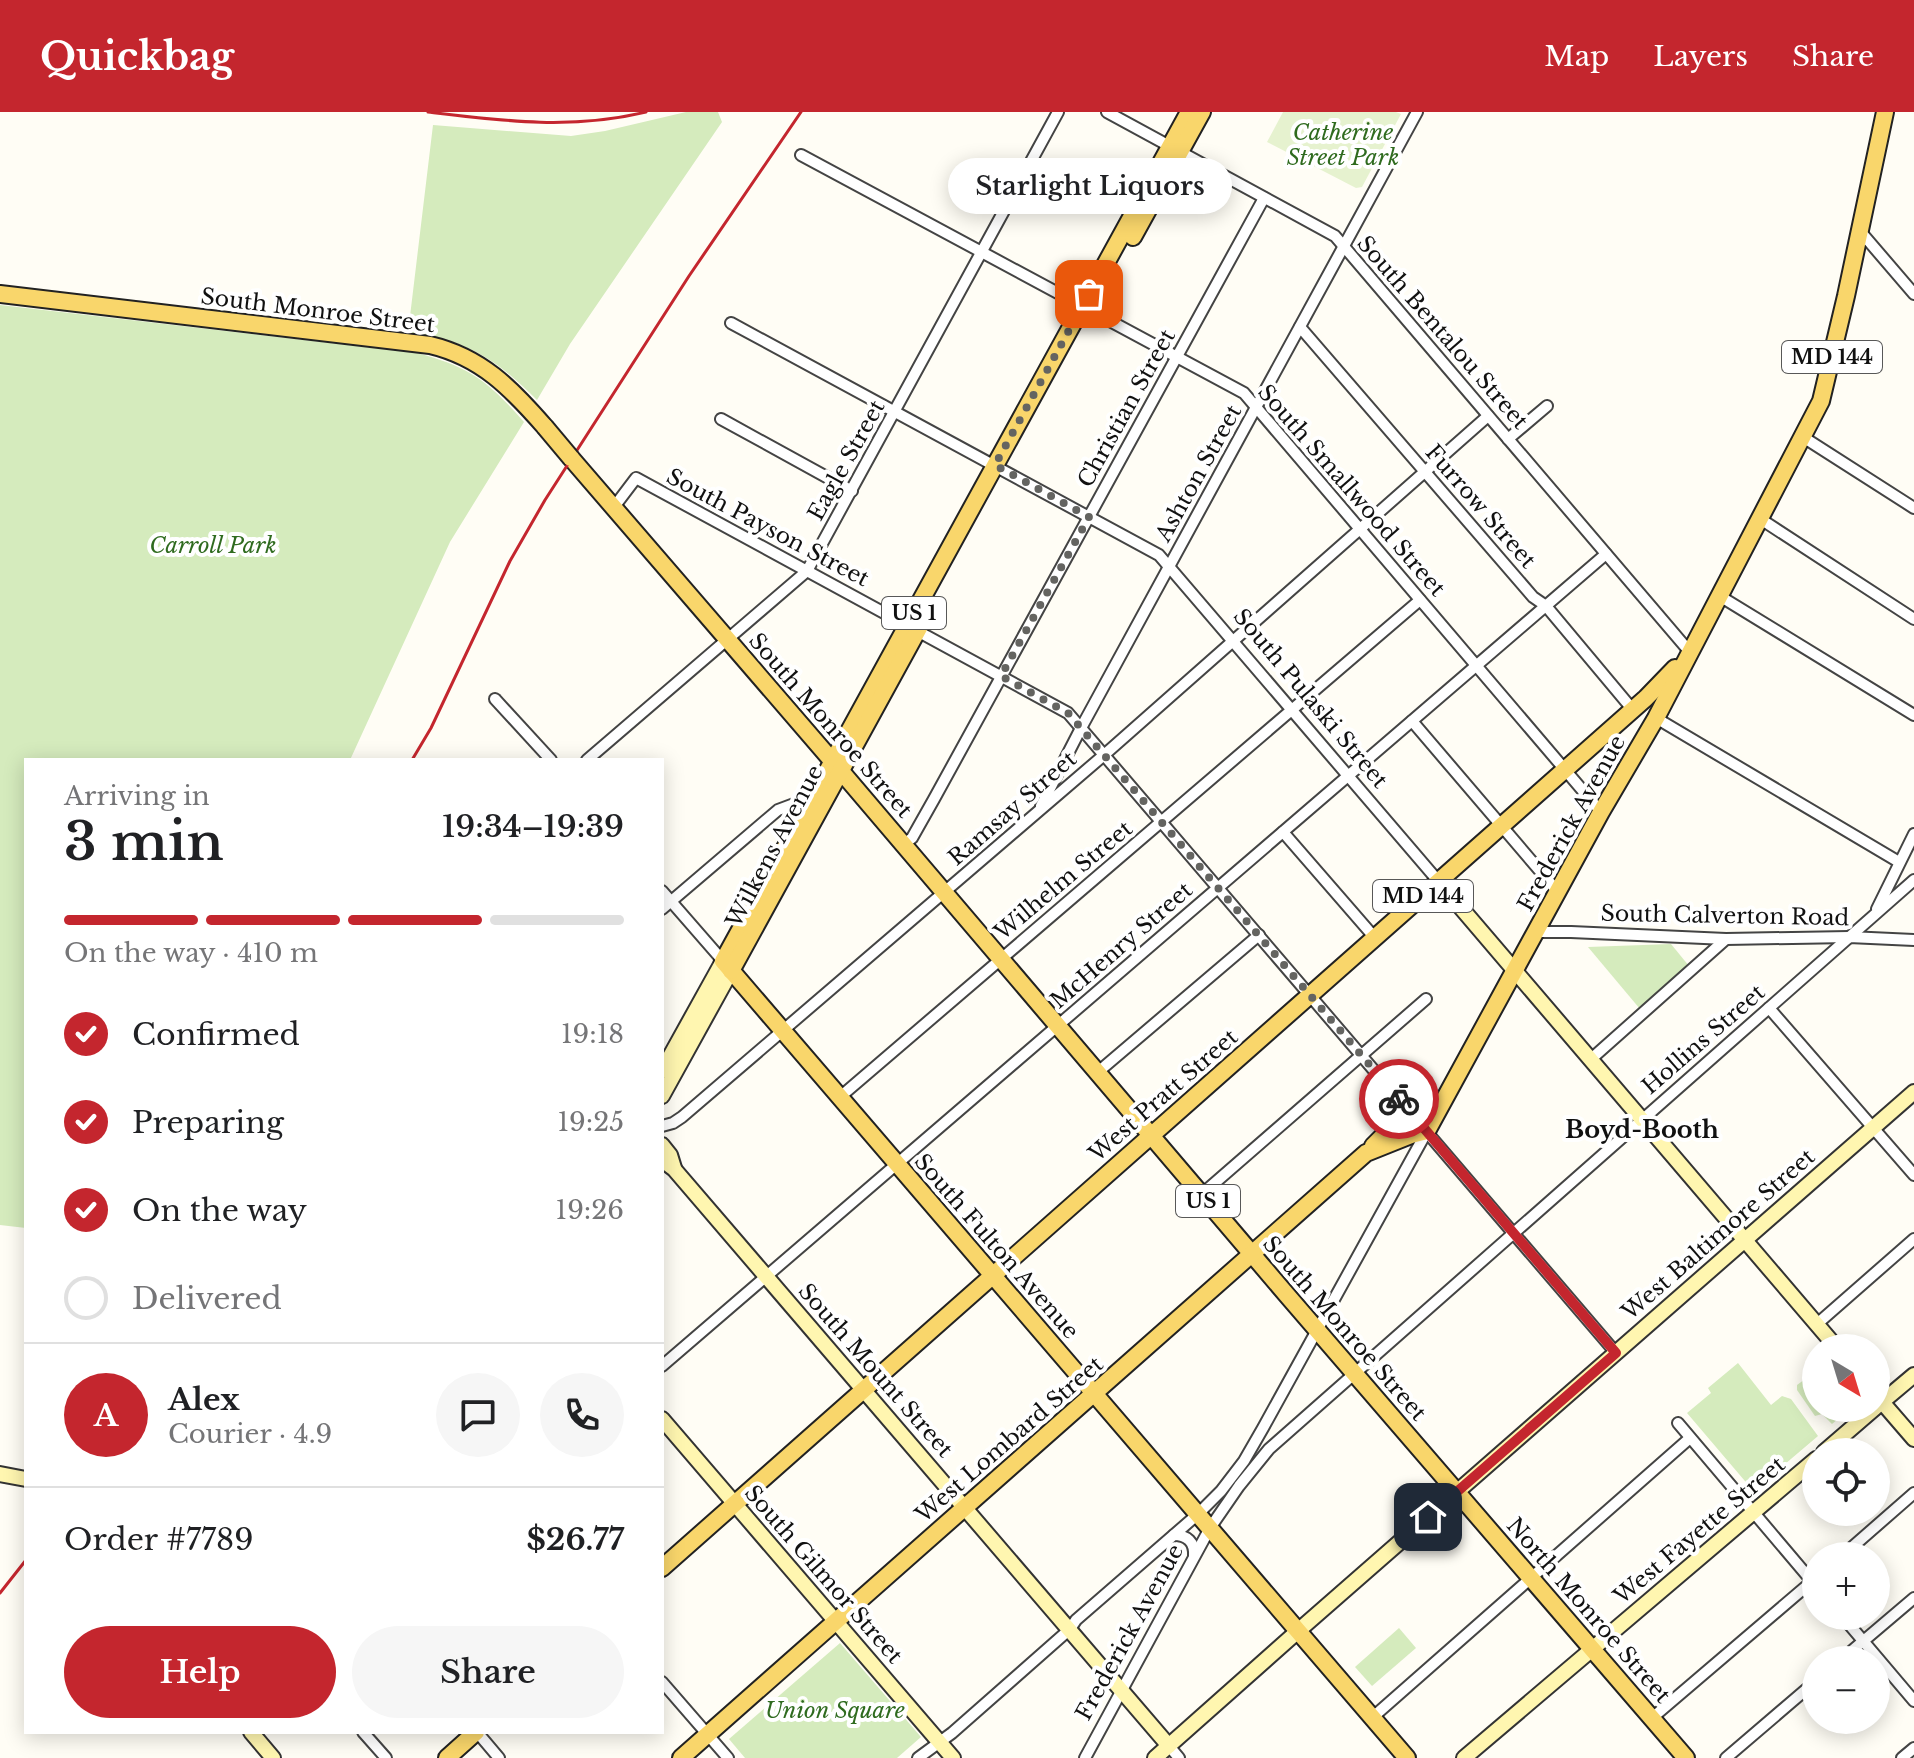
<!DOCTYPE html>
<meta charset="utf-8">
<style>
:root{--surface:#fff;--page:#f6f6f6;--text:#202124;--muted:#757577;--line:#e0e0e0;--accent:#c4262e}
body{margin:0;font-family:"Libre Baskerville",serif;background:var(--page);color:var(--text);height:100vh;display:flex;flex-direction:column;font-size:30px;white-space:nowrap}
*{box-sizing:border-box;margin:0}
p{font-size:26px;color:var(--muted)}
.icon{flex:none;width:44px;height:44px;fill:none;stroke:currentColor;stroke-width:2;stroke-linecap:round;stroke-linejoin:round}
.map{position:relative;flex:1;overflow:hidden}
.details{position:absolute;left:24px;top:646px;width:640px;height:976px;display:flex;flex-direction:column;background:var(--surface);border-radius:0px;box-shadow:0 4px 20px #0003}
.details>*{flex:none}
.needle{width:52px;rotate:142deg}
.controls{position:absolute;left:1802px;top:1222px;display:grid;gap:16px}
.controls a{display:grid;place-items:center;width:88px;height:88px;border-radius:50%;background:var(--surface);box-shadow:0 4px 20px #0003;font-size:40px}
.pin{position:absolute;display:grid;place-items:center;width:68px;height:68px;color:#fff;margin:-34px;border-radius:16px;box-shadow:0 4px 12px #0006}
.courier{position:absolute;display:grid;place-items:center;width:80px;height:80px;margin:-40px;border:6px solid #c4262e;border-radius:50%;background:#fff;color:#222;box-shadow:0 2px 10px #0007}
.bubble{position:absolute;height:56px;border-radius:28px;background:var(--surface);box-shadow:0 4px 20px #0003;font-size:26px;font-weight:600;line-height:56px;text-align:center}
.headline em{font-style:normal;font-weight:600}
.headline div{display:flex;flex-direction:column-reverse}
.headline{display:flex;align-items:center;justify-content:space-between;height:136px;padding:0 40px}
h1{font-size:52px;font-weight:600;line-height:60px}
.bar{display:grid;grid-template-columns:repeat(4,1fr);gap:12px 8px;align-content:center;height:96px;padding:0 40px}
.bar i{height:10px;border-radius:6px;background:var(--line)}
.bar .on{background:var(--accent)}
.bar p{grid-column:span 4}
.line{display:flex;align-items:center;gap:20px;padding:0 40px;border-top:2px solid var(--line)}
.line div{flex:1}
.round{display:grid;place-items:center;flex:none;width:84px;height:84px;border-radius:42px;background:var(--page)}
ol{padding:0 40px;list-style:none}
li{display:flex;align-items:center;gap:24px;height:88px}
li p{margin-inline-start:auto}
li .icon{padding:8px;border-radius:50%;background:var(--accent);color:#fff;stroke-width:4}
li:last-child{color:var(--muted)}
li i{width:44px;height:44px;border:4px solid var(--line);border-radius:50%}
.action{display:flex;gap:16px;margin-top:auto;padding:16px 40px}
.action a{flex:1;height:92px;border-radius:48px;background:var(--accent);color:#fff;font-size:32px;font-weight:600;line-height:92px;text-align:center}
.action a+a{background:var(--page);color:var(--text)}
header{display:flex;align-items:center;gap:48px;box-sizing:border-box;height:112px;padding:0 40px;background:var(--accent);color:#fff}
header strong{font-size:38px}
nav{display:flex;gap:44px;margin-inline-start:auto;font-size:28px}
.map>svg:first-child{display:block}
.green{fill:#d5ebbd}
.pitch{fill:#e6f2cf}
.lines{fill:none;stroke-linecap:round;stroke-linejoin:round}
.street-casing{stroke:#444;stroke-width:14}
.secondary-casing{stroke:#333;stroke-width:18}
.primary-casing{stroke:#222;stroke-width:20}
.street{stroke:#fff;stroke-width:10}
.secondary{stroke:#fff6b0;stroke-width:14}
.primary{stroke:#f9d66b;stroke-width:16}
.rail{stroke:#c4262e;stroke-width:3}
.primary-bridge-casing{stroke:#222;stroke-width:20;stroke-linecap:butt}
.primary-bridge{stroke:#f9d66b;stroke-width:16}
.done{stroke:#646461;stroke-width:8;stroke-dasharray:0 14.4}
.route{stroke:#c4262e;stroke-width:10}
.labels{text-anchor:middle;stroke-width:8;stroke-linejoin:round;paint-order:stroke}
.shield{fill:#fff;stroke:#585858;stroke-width:2}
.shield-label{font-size:20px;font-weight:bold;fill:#111}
.park-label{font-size:22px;font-style:italic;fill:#2f6b1f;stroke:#fff}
.street-label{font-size:22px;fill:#111;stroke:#fff}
.neighbourhood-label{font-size:24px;font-weight:bold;fill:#111;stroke:#fff}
</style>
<header>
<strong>Quickbag</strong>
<nav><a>Map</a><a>Layers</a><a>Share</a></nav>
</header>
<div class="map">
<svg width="1914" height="1646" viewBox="0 0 1914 1646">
<rect width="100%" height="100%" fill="#fffdf5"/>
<g class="green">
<path d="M686,0h32l4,10 -152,222 -33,56c-26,-26 -48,-45 -84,-58 -14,-5 -30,-6 -45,-9l25,-208 138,11 34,-5z"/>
<path d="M0,193l417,48c53,14 71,28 107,69l-74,120 -100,218h-324v468l-26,-3z"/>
<path d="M1671,832l18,22 -49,43 -52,-62z"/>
<path d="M1738,1251l33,42 11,-9 9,3 27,37 -61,52 -7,-1 -63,-74 24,-20 -3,-5z"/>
<path d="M1816,1259v37h35l-19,16 -10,-10 -7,2 -18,-26v-5z"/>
<path d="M1399,1516l17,20 -44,38 -17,-19z"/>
<path d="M840,1531l81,94 -24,21h-152l-16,-19z"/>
</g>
<path class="pitch" d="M1283,0h113l5,2 -39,73 -6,1 -89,-46z"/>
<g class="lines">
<defs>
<g id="street">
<path d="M1107,0l228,124 354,415"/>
<path d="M801,43l443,238 357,419"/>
<path d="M1860,119l54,63"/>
<path d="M731,211l428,232 280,327"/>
<path d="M1300,215l233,270 13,9 87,104"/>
<path d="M721,307l131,72"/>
<path d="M1803,325l111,71"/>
<path d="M1508,327l39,-33"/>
<path d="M614,395l22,-29 432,235 548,640"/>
<path d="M1759,406l155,101"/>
<path d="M1718,483l196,120"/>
<path d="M495,587l56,61"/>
<path d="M1656,606l243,144"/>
<path d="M1412,609l146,171"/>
<path d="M587,648l220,-189 251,-459"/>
<path d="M1041,694l40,-78 336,-616"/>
<path d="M1283,720l92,106"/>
<path d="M904,732l8,-6 22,-39 330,-601"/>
<path d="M662,779l61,70"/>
<path d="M662,797l116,-99 24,-9 10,-6"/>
<path d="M1877,797l37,-75"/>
<path d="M1536,820h35l155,7 123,-2 65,3"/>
<path d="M1769,896l145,167"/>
<path d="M1590,948l136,-121"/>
<path d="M1098,960l161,-137"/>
<path d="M840,985l580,-497"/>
<path d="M662,1014l11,-3 9,-6 422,-362 384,-339"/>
<path d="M1202,1082l224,-195"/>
<path d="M1817,1212l97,-85"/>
<path d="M662,1254l944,-812"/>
<path d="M1678,1311l138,163"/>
<path d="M1174,1423c13,0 21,7 20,21"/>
<path d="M1842,1444l72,-63"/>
<path d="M1842,1504l72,85"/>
<path d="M1841,1548l73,-62"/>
<path d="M662,1570l66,76"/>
<path d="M1373,1605l317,-279"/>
<path d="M1652,1606l164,-140"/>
<path d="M363,1620l23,26"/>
<path d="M477,1620l22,26"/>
<path d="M1169,1634l10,12"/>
<path d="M918,1646l34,-25 118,-104 6,-9 122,-106 23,-23 23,-30 19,-33 164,-297"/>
<path d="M1085,1646l125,-230 29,-42 30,-37 645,-569"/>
<path d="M1726,1646l90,-77"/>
<path d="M1902,1646l12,-10"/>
</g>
<g id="secondary">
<path d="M1439,770l398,466"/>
<path d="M662,959l61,-110"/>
<path d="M662,984l69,-125"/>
<path d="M662,1033l8,10 4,13"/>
<path d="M662,1048l12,9 495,577"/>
<path d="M1876,1283l38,44"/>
<path d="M1876,1295l38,-32"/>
<path d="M662,1307l291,339"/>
<path d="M1824,1340l51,-44"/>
<path d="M0,1362l26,5"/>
<path d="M251,1620l22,26"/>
<path d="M1155,1646l143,-127 616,-539"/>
<path d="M1464,1646l352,-299"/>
</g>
<g id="primary">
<path d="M1189,0l-466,849 684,797"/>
<path d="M1133,125l69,-125"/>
<path d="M0,182l430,51c51,12 81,43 115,82"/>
<path d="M571,346l269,312 446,524 400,464"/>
<path d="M731,859l199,-363"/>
<path d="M1373,1034l36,-36"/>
<path d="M662,1456l984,-870 29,-30"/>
<path d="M447,1646l29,-26"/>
<path d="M681,1646l685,-605 45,-18 16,-4 174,-319 55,-94 165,-317 25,-105 39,-184"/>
</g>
</defs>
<use href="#street" class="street-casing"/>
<use href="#secondary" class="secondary-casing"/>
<use href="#primary" class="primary-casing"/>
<use href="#street" class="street"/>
<use href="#secondary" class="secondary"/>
<use href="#primary" class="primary"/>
<g class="rail">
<path d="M428,0c75,9 144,18 218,0"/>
<path d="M412,648l19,-32 79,-167 35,-61 144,-224 112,-164"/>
<path d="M0,1481l26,-33"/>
</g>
<defs>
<path id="primary-bridge" d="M545,315l26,31"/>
</defs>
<use href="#primary-bridge" class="primary-bridge-casing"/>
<use href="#primary-bridge" class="primary-bridge"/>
</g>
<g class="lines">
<path class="done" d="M1089,182l-94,171 94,52 -88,159 67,37 331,386"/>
<path class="route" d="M1399,987l217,254 -188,164"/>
</g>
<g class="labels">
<g class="shield">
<rect x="1782" y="229" width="100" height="32" rx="6"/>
<rect x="882" y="485" width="64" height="32" rx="6"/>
<rect x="1373" y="768" width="100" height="32" rx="6"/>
<rect x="1176" y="1073" width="64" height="32" rx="6"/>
</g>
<g class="shield-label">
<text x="1832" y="252">MD 144</text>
<text x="914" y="508">US 1</text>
<text x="1423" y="791">MD 144</text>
<text x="1208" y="1096">US 1</text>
</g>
<g class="park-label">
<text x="1343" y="28">Catherine<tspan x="1343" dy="25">Street Park</tspan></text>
<text x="213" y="441">Carroll Park</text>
<text x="835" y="1606">Union Square</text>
</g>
<g class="street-label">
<text transform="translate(318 198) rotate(7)" y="8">South Monroe Street</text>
<text transform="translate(1443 220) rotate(49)" y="8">South Bentalou Street</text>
<text transform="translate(1126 296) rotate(-61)" y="8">Christian Street</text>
<text transform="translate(846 348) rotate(-61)" y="8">Eagle Street</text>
<text transform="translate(1198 361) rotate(-61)" y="8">Ashton Street</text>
<text transform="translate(1352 378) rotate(49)" y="8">South Smallwood Street</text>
<text transform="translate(1481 394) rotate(49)" y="8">Furrow Street</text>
<text transform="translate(768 415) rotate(28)" y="8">South Payson Street</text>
<text transform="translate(1311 586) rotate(50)" y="8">South Pulaski Street</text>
<text transform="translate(831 613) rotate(49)" y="8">South Monroe Street</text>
<text transform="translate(1012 696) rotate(-41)" y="8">Ramsay Street</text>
<text transform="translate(1571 711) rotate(-61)" y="8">Frederick Avenue</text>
<text transform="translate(774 734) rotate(-62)" y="8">Wilkens Avenue</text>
<text transform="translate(1063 768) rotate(-40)" y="8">Wilhelm Street</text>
<text transform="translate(1725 803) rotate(1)" y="8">South Calverton Road</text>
<text transform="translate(1121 833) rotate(-41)" y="8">McHenry Street</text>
<text transform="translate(1703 927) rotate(-41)" y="8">Hollins Street</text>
<text transform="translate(1163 983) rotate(-41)" y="8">West Pratt Street</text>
<text transform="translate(1718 1122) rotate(-41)" y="8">West Baltimore Street</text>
<text transform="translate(997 1134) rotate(49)" y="8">South Fulton Avenue</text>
<text transform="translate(1345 1216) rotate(49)" y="8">South Monroe Street</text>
<text transform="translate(876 1258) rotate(49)" y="8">South Mount Street</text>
<text transform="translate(1009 1327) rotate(-41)" y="8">West Lombard Street</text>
<text transform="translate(1699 1418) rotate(-40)" y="8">West Fayette Street</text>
<text transform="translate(824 1462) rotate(49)" y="8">South Gilmor Street</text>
<text transform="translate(1589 1498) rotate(49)" y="8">North Monroe Street</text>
<text transform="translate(1129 1520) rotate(-61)" y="8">Frederick Avenue</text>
</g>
<g class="neighbourhood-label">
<text x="1642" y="1026">Boyd-Booth</text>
</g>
</g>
</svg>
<div class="controls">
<a><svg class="needle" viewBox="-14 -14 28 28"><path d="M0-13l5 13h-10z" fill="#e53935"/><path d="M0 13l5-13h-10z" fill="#757577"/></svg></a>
<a><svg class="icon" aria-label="locate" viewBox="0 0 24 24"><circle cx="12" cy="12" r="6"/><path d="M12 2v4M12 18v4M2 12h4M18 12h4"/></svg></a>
<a>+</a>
<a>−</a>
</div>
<div class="pin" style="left:1089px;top:182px;background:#ea580c"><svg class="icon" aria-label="bag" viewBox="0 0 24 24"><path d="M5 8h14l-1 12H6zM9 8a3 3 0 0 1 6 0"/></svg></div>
<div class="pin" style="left:1428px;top:1405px;background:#1f2937"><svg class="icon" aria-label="home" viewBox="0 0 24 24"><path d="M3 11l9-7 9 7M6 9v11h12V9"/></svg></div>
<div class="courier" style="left:1399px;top:987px"><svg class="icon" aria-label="bike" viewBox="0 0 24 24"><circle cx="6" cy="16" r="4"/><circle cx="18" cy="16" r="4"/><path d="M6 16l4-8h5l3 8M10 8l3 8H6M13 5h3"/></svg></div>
<div class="bubble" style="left:948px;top:46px;width:284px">Starlight Liquors</div>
<section class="details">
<div class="headline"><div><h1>3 min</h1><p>Arriving in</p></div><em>19:34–19:39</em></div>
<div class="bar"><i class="on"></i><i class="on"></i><i class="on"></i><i></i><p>On the way · 410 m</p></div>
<ol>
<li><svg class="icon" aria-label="check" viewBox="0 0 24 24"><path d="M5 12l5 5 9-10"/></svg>Confirmed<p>19:18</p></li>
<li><svg class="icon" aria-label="check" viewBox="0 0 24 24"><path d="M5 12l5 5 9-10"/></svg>Preparing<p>19:25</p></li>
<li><svg class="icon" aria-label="check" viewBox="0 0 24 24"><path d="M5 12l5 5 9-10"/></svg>On the way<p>19:26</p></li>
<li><i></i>Delivered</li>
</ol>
<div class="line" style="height:144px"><b class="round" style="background:var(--accent);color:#fff">A</b><div><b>Alex</b><p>Courier · 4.9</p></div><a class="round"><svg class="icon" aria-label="chat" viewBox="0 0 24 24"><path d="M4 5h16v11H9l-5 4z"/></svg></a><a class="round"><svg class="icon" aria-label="phone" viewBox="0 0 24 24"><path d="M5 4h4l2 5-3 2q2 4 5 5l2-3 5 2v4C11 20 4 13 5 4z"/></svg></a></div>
<div class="line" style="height:104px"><div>Order #7789</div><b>$26.77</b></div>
<div class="action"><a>Help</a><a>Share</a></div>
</section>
</div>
